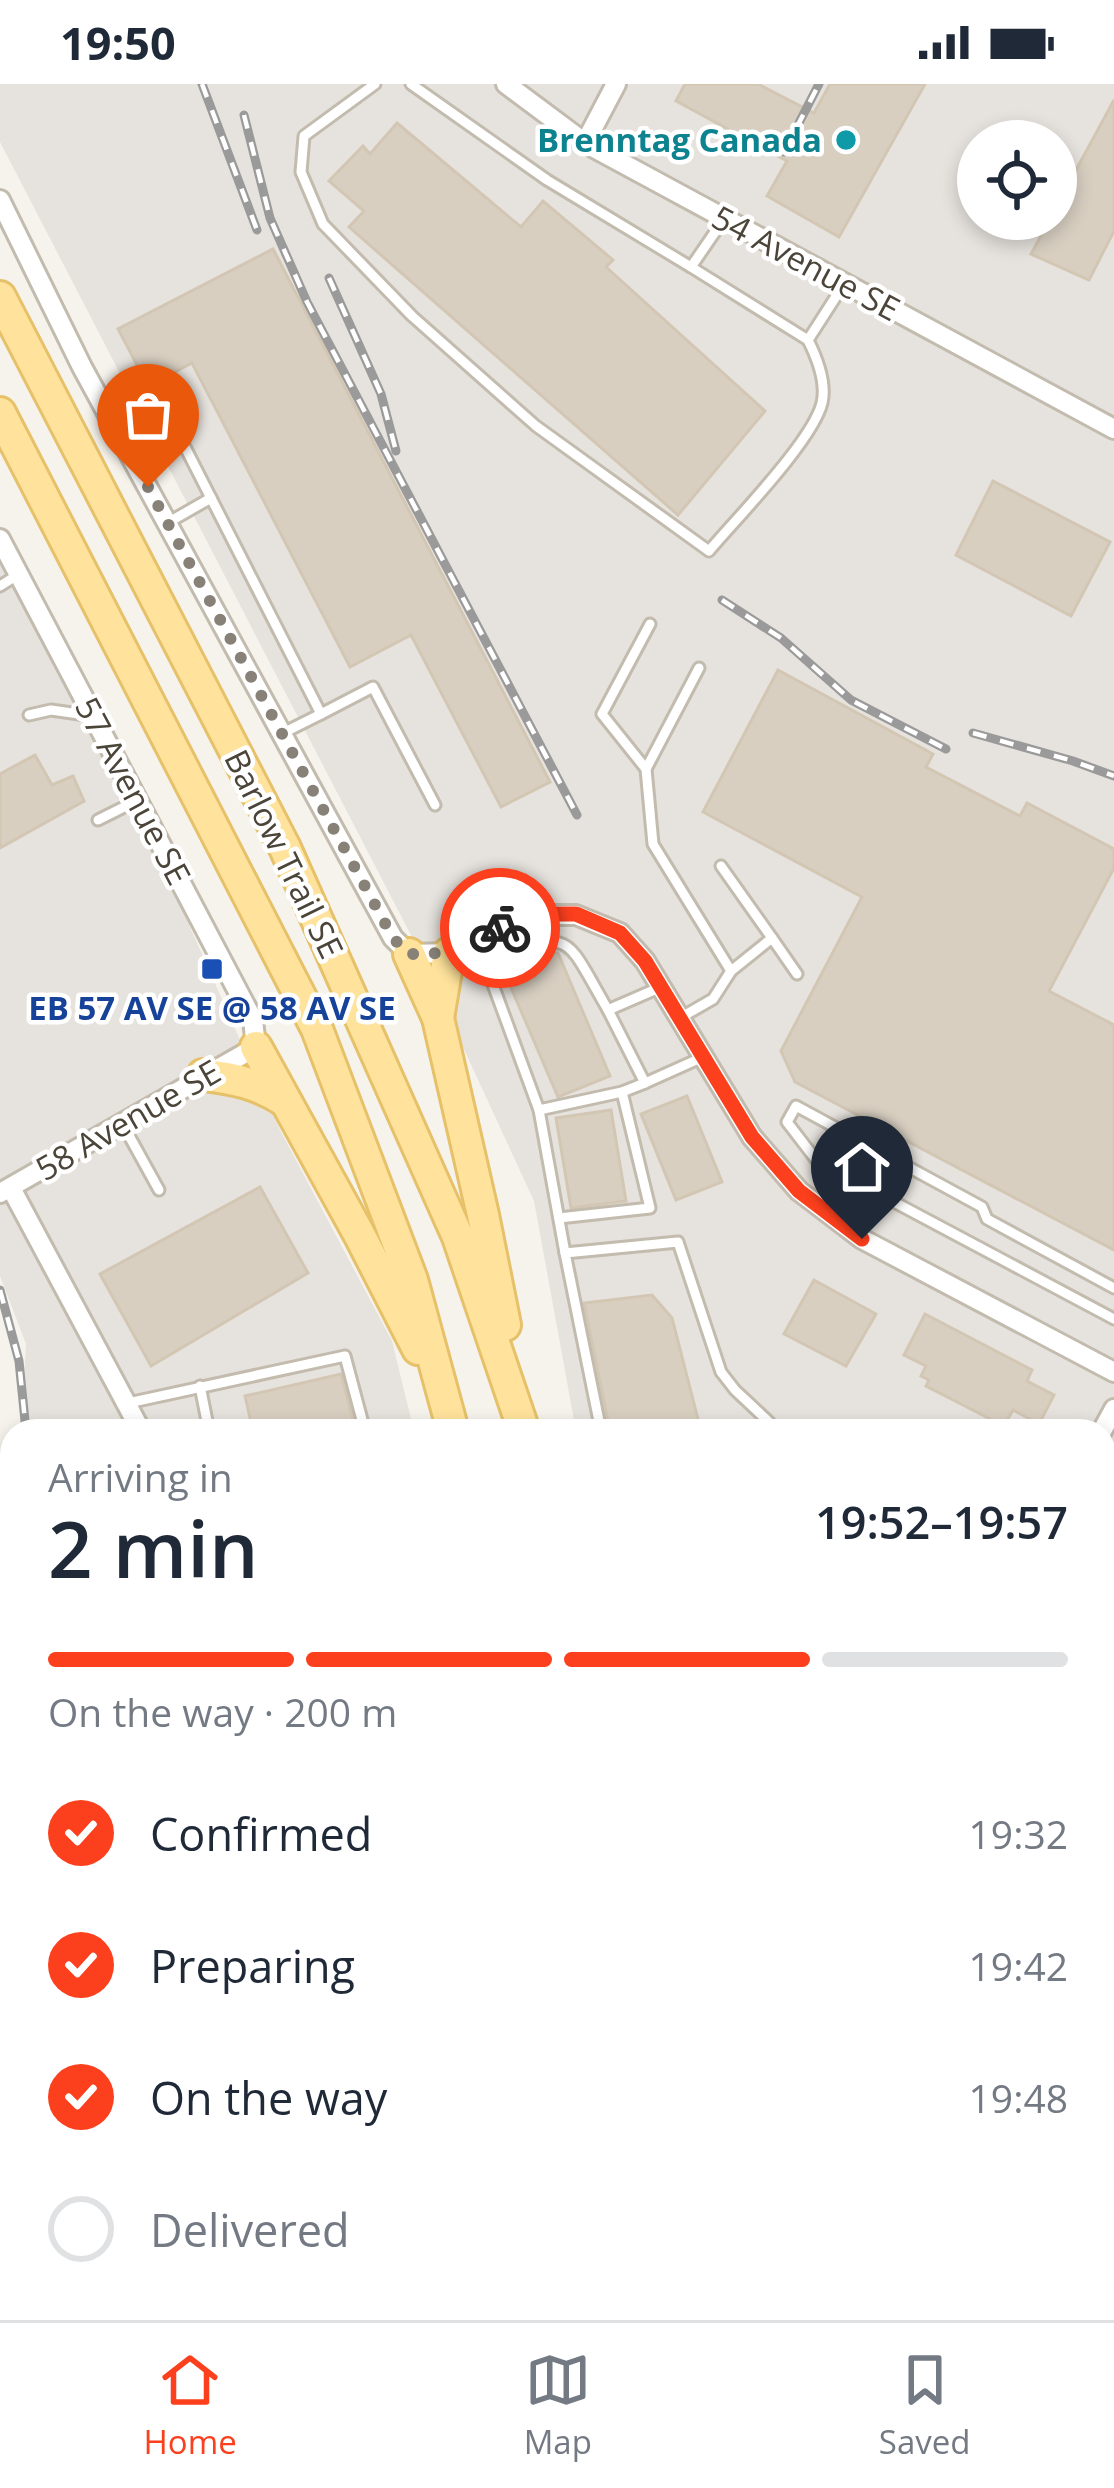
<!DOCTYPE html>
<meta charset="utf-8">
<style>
:root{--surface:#fff;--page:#f6f6f7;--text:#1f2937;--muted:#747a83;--line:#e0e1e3;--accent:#fc3f1d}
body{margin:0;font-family:"Open Sans",sans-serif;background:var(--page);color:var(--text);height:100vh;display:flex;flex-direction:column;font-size:45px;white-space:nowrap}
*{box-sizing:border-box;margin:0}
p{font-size:39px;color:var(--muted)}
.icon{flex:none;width:66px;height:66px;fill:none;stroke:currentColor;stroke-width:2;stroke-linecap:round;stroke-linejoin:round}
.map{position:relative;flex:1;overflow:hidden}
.side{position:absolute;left:0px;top:1335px;width:1116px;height:903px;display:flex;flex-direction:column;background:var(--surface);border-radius:36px 36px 0 0;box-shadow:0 6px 18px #0003}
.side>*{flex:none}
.tools{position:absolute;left:957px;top:36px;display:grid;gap:24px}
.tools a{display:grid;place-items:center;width:120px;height:120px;border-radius:50%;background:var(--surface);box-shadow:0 6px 18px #0003;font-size:60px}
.pin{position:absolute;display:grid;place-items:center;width:102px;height:102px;color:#fff;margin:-123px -51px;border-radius:50% 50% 50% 0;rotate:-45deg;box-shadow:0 0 12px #0007}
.pin .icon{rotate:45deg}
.courier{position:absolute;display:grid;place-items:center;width:120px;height:120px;margin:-60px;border:9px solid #fc3f1d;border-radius:50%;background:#fff;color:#222;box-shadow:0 3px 15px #0007}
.headline em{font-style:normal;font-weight:600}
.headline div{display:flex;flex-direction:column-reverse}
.headline{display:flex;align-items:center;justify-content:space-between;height:204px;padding:0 48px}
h1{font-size:78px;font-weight:600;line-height:90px}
.bar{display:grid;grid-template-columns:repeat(4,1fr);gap:18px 12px;align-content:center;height:144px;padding:0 48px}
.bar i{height:15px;border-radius:9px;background:var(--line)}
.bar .current{background:var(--accent)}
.bar p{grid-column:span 4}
ol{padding:0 48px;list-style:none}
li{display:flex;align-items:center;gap:36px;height:132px}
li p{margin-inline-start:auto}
li .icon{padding:12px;border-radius:50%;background:var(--accent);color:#fff;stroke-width:4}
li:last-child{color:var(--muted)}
li i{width:66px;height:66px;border:6px solid var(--line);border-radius:50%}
.status{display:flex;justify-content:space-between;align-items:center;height:84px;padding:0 60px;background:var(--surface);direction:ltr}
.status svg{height:33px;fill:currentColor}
.dock{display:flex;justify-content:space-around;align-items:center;height:168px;border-top:3px solid var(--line);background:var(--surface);font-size:33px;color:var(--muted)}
.dock a{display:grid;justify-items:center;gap:6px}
.dock .current{color:var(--accent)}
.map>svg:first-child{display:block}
.commercial{fill:#f7ead8}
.industrial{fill:#e6e2dd;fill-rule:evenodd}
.building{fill:#d8cfc1;stroke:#d3c7b4;stroke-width:3}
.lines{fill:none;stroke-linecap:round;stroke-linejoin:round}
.lane-casing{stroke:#c2bbae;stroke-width:15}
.street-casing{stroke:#c2bbae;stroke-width:24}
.secondary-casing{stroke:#d6c79b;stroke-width:33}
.primary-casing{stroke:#e6c16a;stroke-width:36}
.lane{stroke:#fff;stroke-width:9}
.street{stroke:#fff;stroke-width:18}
.secondary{stroke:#fff3cd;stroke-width:27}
.primary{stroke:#ffe39c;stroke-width:30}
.rail-casing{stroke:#9a9a9a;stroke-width:9}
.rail{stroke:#fff;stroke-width:4.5;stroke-dasharray:14;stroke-linecap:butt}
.done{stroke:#878178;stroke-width:12;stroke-dasharray:0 21.6}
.route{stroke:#fc3f1d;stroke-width:15}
.culture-dot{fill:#0f9aa8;stroke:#fff;stroke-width:4.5}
.transit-dot{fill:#1a4fb4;stroke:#fff;stroke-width:4.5}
.labels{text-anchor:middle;stroke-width:9;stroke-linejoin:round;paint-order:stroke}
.culture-label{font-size:33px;font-weight:bold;fill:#0d838f;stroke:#fff;text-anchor:end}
.street-label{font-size:33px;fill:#4b4439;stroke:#fff}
.transit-label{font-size:33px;font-weight:bold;fill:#164399;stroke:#fff}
</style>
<div class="status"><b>19:50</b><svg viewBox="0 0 49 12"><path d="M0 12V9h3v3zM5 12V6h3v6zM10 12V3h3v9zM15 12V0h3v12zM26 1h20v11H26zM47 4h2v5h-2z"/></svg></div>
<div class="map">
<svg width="1114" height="2236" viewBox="0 0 1114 2236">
<rect width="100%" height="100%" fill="#f6f3ec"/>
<path class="commercial" d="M721,2226h228l25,10h-263z"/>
<g class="industrial">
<path d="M0,0h1114v2222l-10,-5v-870h-528l-42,-230 -121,-262 -413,-797zM978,57h78v78h-78z"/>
<path d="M0,480l158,291 122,275 112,211 22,90h-393l5,-87 -26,-68z"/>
<path d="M12,1474v253l-12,-7v-152z"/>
<path d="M0,1806l12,8v412h518v10h-530z"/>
</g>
<g class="building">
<path d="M685,0h73l56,29 16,-29h95l-86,153 -72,-41 20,-35 -111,-60z"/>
<path d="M1114,16v131l-25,49 -58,-26 19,-35h6v-12z"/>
<path d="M397,39l124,104 22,-26 70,59 -7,7 159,144 -87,104 -329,-288 15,-16 -35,-30 34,-35 7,8z"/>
<path d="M273,165l277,533 -49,25 -90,-172 -61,32 -158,-304 -44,23 -30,-57z"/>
<path d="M993,397l117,61 -39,74 -115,-61z"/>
<path d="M778,586l155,84 -7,13 94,49 7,-13 87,46v19l-65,123 65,34v225l-319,-168 -14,-31 81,-154 -159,-85z"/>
<path d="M35,671l17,30 21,-9 11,25 -84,47v-74z"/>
<path d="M551,868l7,1 52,123 -52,21 -55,-128z"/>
<path d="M687,1012l35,86 -46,18 -35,-86z"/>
<path d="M611,1026l15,91 -55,7 -15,-90z"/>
<path d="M260,1103l48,86 -157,93 -51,-92z"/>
<path d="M814,1196l62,34 -30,52 -62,-32z"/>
<path d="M652,1211l20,23 29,113h-91l-26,-128z"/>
<path d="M925,1230l107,56 -5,11 27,14 -15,29 -26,-14 -9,16 -78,-40 3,-6 -8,-4 5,-10 -22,-11z"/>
<path d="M341,1290l15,57h-103l-8,-35z"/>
</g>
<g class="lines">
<defs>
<g id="lane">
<path d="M375,0l-71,52 -3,36 22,52 89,92 124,110 173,125c28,-33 104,-111 113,-148 5,-21 -5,-45 -14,-63"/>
<path d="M411,0l136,96 144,87"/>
<path d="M724,135l-33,48 117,73 36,-56"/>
<path d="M157,308l164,322 52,-27 62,118"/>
<path d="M129,367l46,-22"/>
<path d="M169,438l42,-24"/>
<path d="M0,502l19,-12"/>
<path d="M650,540l-48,90 44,55 53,-101"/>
<path d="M29,631l22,-5 42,6"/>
<path d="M283,649l38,-19"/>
<path d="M646,685l7,75 78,127 41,-33 25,36"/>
<path d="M98,736l40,-20"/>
<path d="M721,782l51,72"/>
<path d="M477,857l62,169 26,143"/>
<path d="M486,882c88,-38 76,-35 122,44l53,-23"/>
<path d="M608,926l37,73 58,-26"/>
<path d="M680,934l33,-19 18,-28"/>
<path d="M539,1026l83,-18 23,-9"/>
<path d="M122,1039l37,67"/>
<path d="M559,1134l91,-10 -28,-116"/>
<path d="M1114,1204l-127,-69 -5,-12 -186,-101 -9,16 30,39 297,158"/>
<path d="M200,1302l9,45"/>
<path d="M128,1319l217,-47 20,75"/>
<path d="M601,1347l-36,-178 113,-11 43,130 14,18 34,32 4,9"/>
<path d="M398,2226l28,10"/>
<path d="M826,2226v10"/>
<path d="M921,2226l1,10"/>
<path d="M64,2236l2,-10"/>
<path d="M449,2236l3,-10"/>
<path d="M956,2236l5,-10"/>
</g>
<g id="street">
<path d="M506,0l79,59 529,286"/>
<path d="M585,59l31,-59"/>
<path d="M0,116l82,167 311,571 16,16 40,-1 55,-28 36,-10h36l44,18 25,28 107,176 47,54 63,48 252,133"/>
<path d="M0,455l253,481 3,27 -256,146"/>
<path d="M11,1104l130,243"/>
<path d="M1102,1347l12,-22"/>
<path d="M0,1749l12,8"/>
<path d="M0,1783l12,8"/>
<path d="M1104,1919l10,1"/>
<path d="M308,2226l28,10"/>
<path d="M124,2236l2,-10"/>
</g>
<g id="secondary">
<path d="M1046,2226l19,10"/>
<path d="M1091,2226l19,10"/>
</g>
<g id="primary">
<path d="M0,213l285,551 173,389 66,194"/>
<path d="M0,329l317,616 95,251 41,151"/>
<path d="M409,870l29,64 45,197 22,110"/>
<path d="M438,934l11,-65"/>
<path d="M256,963l103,187 59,115"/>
<path d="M203,991c31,3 56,9 82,26"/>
<path d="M599,2226l1,10"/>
<path d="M577,2236v-10"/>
<path d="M622,2236v-10"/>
<path d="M661,2236l2,-10"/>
</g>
</defs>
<use href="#lane" class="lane-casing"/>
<use href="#street" class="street-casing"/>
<use href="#secondary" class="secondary-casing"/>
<use href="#primary" class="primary-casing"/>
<use href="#lane" class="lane"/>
<use href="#street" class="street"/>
<use href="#secondary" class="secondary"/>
<use href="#primary" class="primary"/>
<defs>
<g id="rail">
<path d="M202,0l55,146"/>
<path d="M244,31l26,103 37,84 270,513"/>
<path d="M784,68l35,-68"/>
<path d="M329,194l52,116 15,57"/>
<path d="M722,516l59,38 70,62 95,49"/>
<path d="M973,649l100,28 41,15"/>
<path d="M0,1206l19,71 7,70"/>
<path d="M0,1546l12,-65"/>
</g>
</defs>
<use href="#rail" class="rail-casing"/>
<use href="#rail" class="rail"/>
</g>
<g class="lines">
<path class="done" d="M148,403l245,451 16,16 40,-1 51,-25"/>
<path class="route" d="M500,844l40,-14h36l44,19 25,28 107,176 47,54 63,48"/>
</g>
<circle class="culture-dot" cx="846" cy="56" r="12"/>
<rect class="transit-dot" x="200" y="873" width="24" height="24" rx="6"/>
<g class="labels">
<g class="culture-label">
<text x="822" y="68">Brenntag Canada</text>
</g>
<g class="street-label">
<text transform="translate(806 179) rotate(28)" y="12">54 Avenue SE</text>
<text transform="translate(133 707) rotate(62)" y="12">57 Avenue SE</text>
<text transform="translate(284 770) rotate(64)" y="12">Barlow Trail SE</text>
<text transform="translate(128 1036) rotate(-30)" y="12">58 Avenue SE</text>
</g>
<g class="transit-label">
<text x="212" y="936">EB 57 AV SE @ 58 AV SE</text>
</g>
</g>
</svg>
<div class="tools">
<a><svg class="icon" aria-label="locate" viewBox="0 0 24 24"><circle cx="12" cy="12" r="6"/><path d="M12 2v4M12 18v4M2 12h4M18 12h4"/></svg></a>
</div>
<div class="pin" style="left:148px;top:403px;background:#ea580c"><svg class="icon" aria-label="bag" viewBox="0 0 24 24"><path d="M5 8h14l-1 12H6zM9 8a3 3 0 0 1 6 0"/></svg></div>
<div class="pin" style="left:862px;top:1155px;background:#1f2937"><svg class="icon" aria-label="home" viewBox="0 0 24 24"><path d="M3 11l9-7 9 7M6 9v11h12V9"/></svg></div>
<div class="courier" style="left:500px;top:844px"><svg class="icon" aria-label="bike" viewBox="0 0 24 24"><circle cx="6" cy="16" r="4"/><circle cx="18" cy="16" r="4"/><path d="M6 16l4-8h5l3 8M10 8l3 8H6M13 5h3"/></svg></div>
<section class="side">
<div class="headline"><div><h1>2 min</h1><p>Arriving in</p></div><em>19:52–19:57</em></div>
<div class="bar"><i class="current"></i><i class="current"></i><i class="current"></i><i></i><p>On the way · 200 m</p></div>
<ol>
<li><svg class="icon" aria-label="check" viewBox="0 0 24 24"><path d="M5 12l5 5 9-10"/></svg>Confirmed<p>19:32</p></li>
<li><svg class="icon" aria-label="check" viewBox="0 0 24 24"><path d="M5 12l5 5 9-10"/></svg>Preparing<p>19:42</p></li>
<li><svg class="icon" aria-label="check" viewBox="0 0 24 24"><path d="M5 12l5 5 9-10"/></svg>On the way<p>19:48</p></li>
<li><i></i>Delivered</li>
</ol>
</section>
</div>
<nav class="dock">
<a class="current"><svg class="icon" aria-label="home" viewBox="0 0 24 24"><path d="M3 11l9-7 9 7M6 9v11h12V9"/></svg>Home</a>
<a><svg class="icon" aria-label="map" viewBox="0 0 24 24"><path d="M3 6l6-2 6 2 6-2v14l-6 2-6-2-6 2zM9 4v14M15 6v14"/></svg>Map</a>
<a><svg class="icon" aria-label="saved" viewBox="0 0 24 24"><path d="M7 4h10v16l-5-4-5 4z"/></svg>Saved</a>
</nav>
